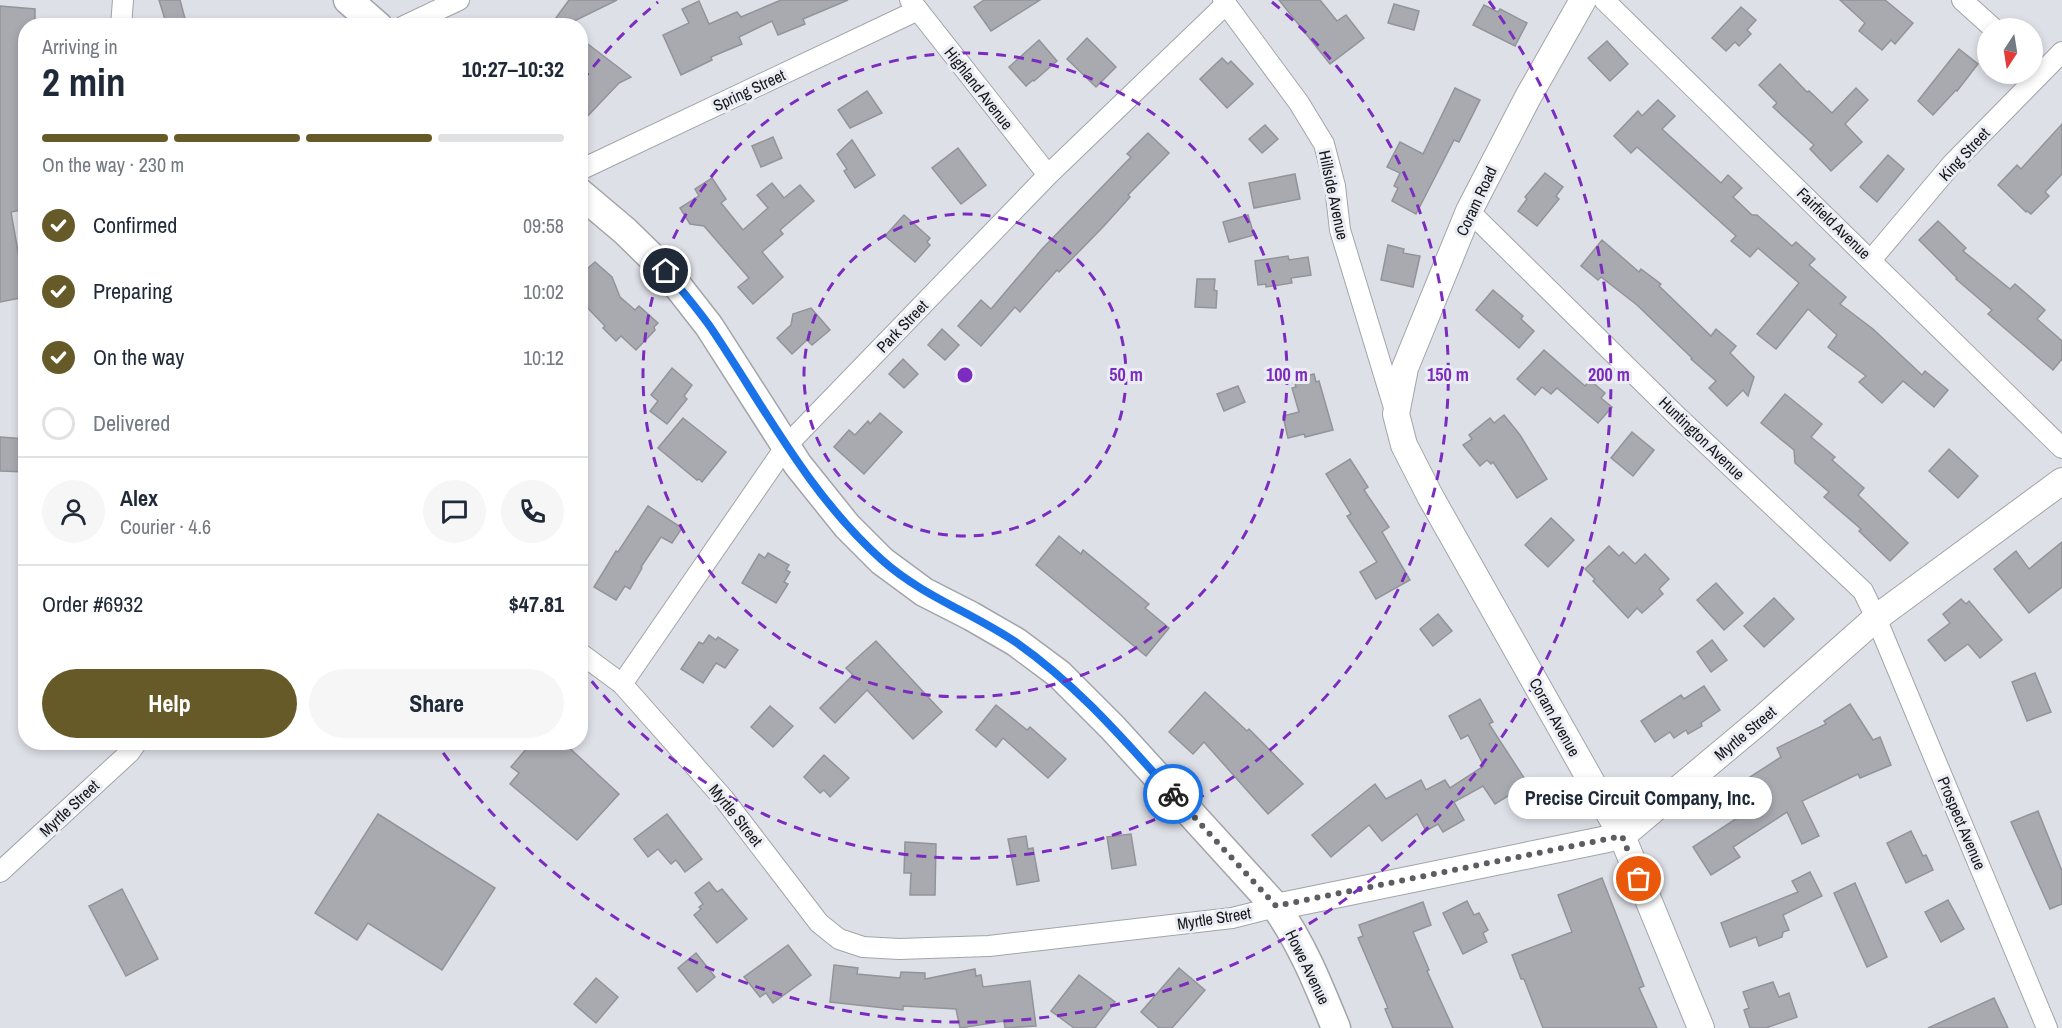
<!DOCTYPE html>
<meta charset="utf-8">
<style>
:root{--surface:#fff;--page:#f6f6f7;--text:#1f2937;--muted:#747a83;--line:#e0e1e3;--accent:#665b28}
body{margin:0;font-family:"Archivo Narrow",sans-serif;background:var(--page);color:var(--text);height:100vh;display:flex;flex-direction:column;font-size:22px;white-space:nowrap}
*{box-sizing:border-box;margin:0}
p{font-size:20px;color:var(--muted)}
.icon{flex:none;width:33px;height:33px;fill:none;stroke:currentColor;stroke-width:2;stroke-linecap:round;stroke-linejoin:round}
.map{position:relative;flex:1;overflow:hidden}
.details{position:absolute;left:18px;top:18px;width:570px;height:732px;display:flex;flex-direction:column;background:var(--surface);border-radius:24px;box-shadow:0 3px 9px #0003}
.details>*{flex:none}
.needle{width:39px;rotate:192deg}
.fabs{position:absolute;left:1977px;top:18px;display:grid;gap:12px}
.fabs a{display:grid;place-items:center;width:66px;height:66px;border-radius:50%;background:var(--surface);box-shadow:0 3px 9px #0003;font-size:30px}
.pin{position:absolute;display:grid;place-items:center;width:51px;height:51px;color:#fff;margin:-26px;border:3px solid #fff;border-radius:50%;box-shadow:0 2px 6px #0007}
.courier{position:absolute;display:grid;place-items:center;width:60px;height:60px;margin:-30px;border:4px solid #1a73e8;border-radius:50%;background:#fff;color:#222;box-shadow:0 2px 8px #0007}
.bubble{position:absolute;height:42px;border-radius:21px;background:var(--surface);box-shadow:0 3px 9px #0003;font-size:20px;font-weight:700;line-height:42px;text-align:center}
.summary em{font-style:normal;font-weight:700}
.summary div{display:flex;flex-direction:column-reverse}
.summary{display:flex;align-items:center;justify-content:space-between;height:102px;padding:0 24px}
h1{font-size:39px;font-weight:700;line-height:45px}
.bar{display:grid;grid-template-columns:repeat(4,1fr);gap:9px 6px;align-content:center;height:72px;padding:0 24px}
.bar i{height:8px;border-radius:4px;background:var(--line)}
.bar .active{background:var(--accent)}
.bar p{grid-column:span 4}
.line{display:flex;align-items:center;gap:15px;padding:0 24px;border-top:2px solid var(--line)}
.line div{flex:1}
.round{display:grid;place-items:center;flex:none;width:63px;height:63px;border-radius:32px;background:var(--page)}
ol{padding:0 24px;list-style:none}
li{display:flex;align-items:center;gap:18px;height:66px}
li p{margin-inline-start:auto}
li .icon{padding:6px;border-radius:50%;background:var(--accent);color:#fff;stroke-width:4}
li:last-child{color:var(--muted)}
li i{width:33px;height:33px;border:3px solid var(--line);border-radius:50%}
.primary-button{display:flex;gap:12px;margin-top:auto;padding:12px 24px}
.primary-button a{flex:1;height:69px;border-radius:36px;background:var(--accent);color:#fff;font-size:24px;font-weight:700;line-height:69px;text-align:center}
.primary-button a+a{background:var(--page);color:var(--text)}
.map>svg:first-child{display:block}
.building{fill:#a8aab0;stroke:#92949a;stroke-width:1.5}
.lines{fill:none;stroke-linecap:round;stroke-linejoin:round}
.minor-casing{stroke:#a2a4aa;stroke-width:22}
.tertiary-casing{stroke:#a2a4aa;stroke-width:28}
.secondary-casing{stroke:#a2a4aa;stroke-width:31}
.minor{stroke:#fff;stroke-width:20}
.tertiary{stroke:#fff;stroke-width:26}
.secondary{stroke:#fff;stroke-width:28}
.done{stroke:#5c5d61;stroke-width:6;stroke-dasharray:0 10.8}
.route{stroke:#1a73e8;stroke-width:8}
.ring{fill:none;stroke:#7b2cbf;stroke-width:3;stroke-dasharray:10 8}
.labels{text-anchor:middle;stroke-width:6;stroke-linejoin:round;paint-order:stroke}
.street-label{font-size:16px;fill:#161719;stroke:#ebedf4}
.centre{fill:#7b2cbf;stroke:#ebedf4;stroke-width:3}
.ring-label{font-size:18px;text-anchor:middle;font-weight:bold;fill:#7b2cbf;stroke:#ebedf4;stroke-width:6;stroke-linejoin:round;paint-order:stroke}
</style>
<div class="map">
<svg width="2062" height="1028" viewBox="0 0 2062 1028">
<rect width="100%" height="100%" fill="#dee0e7"/>
<g class="building">
<path d="M159,0h21l7,26h-20z"/>
<path d="M569,0h48l-53,26h-14z"/>
<path d="M781,0h67l-45,19 2,5 -27,11 -6,-14 -33,16 3,7 -31,13 1,3 -31,15 -18,-40 26,-12 -7,-14 17,-8 10,23 28,-12 4,5z"/>
<path d="M984,0h56l-49,31 -17,-24z"/>
<path d="M1279,0h41l17,21 9,-6 18,23 -34,26z"/>
<path d="M1840,0h45l28,23 -18,21 -4,-4 -9,10 -23,-19 6,-8z"/>
<path d="M1394,4l25,7 -5,19 -26,-7z"/>
<path d="M1484,5l14,7 2,-3 27,14 -12,23 -42,-21z"/>
<path d="M0,6l35,3v17h-9v183l-15,3 15,85 -26,5z"/>
<path d="M1741,7l15,13 -9,10 4,4 -12,12 -4,-4 -9,9 -14,-13z"/>
<path d="M580,38l51,39 -12,6 -39,41z"/>
<path d="M1087,38l29,29 -20,20 -29,-28z"/>
<path d="M1039,40l18,21 -23,20 -1,-1 -7,6 -17,-19z"/>
<path d="M1607,41l21,23 -18,17 -22,-23z"/>
<path d="M1959,49l19,15 -21,27 -1,-1 -23,25 -15,-14z"/>
<path d="M1222,58l6,6 3,-3 22,23 -26,24 -27,-29z"/>
<path d="M1780,64l27,28 2,-1 23,22 24,-25 12,12 -23,24 17,18 -31,29 -21,-22 4,-4 -41,-38 4,-4 -18,-18z"/>
<path d="M1455,88l25,12 -21,42 -5,-2 -38,74 -24,-13 6,-13 -4,-2 6,-13 -13,-6 13,-25 23,12z"/>
<path d="M867,91l15,22 -32,15 -12,-18z"/>
<path d="M1658,100l17,16 -13,13 59,54 7,-8 14,13 -9,9 19,18h5l35,31 4,-4 19,17 -6,6 37,32 -6,7 33,25 49,46 3,-4 23,19 -14,17 -31,-26 -21,22 -23,-21 7,-6 -38,-29 9,-12 -29,-26 -32,40 -19,-15 42,-51 -41,-35 -8,9 -19,-16 5,-5 -52,-47 -47,-42 -6,6 -17,-17 24,-25 4,5z"/>
<path d="M2062,124v50l-17,18 4,4 -18,18 -4,-3 -1,1 -28,-27 19,-20 4,4z"/>
<path d="M1265,125l13,14 -16,14 -13,-14z"/>
<path d="M1148,133l21,20 -41,42 2,2 -27,30 -44,45 -2,-2 -37,42 -5,-5 -34,39 -23,-20 23,-26 10,9 51,-60 89,-92 -4,-3z"/>
<path d="M773,137l9,21 -21,9 -9,-21z"/>
<path d="M852,140l23,35 -20,13 -11,-17 3,-2 -10,-15z"/>
<path d="M958,148l28,37 -25,19 -29,-36z"/>
<path d="M1888,155l16,14 -27,33 -17,-15z"/>
<path d="M1545,173l18,14 -7,9 3,3 -22,27 -19,-15 9,-12 -2,-2z"/>
<path d="M1295,174l5,25 -46,9 -5,-25z"/>
<path d="M712,178l14,21 -5,4 22,27 25,-22 -11,-13 15,-12 12,15 16,-13 14,16 -34,29 3,4 -21,18 21,25 -30,27 -15,-17 11,-9 -45,-52 -14,-2 -10,-16 19,-12 -4,-7z"/>
<path d="M904,215l26,23 -3,4 3,3 -15,17 -30,-26z"/>
<path d="M1248,215l6,20 -25,7 -6,-20z"/>
<path d="M1938,221l28,27 -3,3 47,38 5,-5 30,26 -8,9 25,22v18l-9,11 -65,-56 4,-4 -36,-31 1,-1 -38,-38z"/>
<path d="M1602,240l37,32 2,-3 20,15 -2,2 52,50 5,-7 20,17 -6,7 24,24 -6,19 -5,-6 -16,16 -18,-18 7,-7 -25,-22 1,-1 -55,-53 -36,-28 -3,3 -17,-14z"/>
<path d="M1388,245l16,4 -1,4 17,3 -7,31 -32,-7z"/>
<path d="M1288,256l1,4 19,-3 3,18 -20,3 1,5 -26,4v-3l-8,1 -3,-24z"/>
<path d="M595,262l17,15 8,20 15,13 4,-4 19,17 -4,4 1,3 -19,20 -15,-14 -5,5 -13,-13 2,-2 -25,-26v-25z"/>
<path d="M1197,279h18l-1,11 3,1 -1,17 -21,-1z"/>
<path d="M1493,290l30,26 -2,3 13,12 -15,17 -43,-38z"/>
<path d="M811,308l19,22 -18,15 -5,-5 -15,14 -15,-16 14,-13 2,-11z"/>
<path d="M942,329l17,16 -14,15 -17,-15z"/>
<path d="M1544,350l41,36 5,-6 15,13 -4,5 11,9 -14,16 -41,-35 -6,6 -9,-7 -7,8 -18,-16z"/>
<path d="M903,359l15,15 -14,14 -15,-14z"/>
<path d="M672,368l20,17 -8,11 3,3 -20,25 -17,-13 8,-10 -7,-6z"/>
<path d="M1314,374l2,8 3,-1 14,49 -28,7 -1,-3 -16,4 -5,-22 16,-4 -7,-24 4,-1 -2,-8z"/>
<path d="M1238,386l7,16 -21,9 -7,-17z"/>
<path d="M1785,394l37,30 -11,13 24,20 -3,3 32,28 -6,7 50,48 -18,18 -31,-30 2,-2 -37,-32 5,-5 -34,-29 -1,-13 -33,-27z"/>
<path d="M880,413l22,19 -38,42 -30,-27 15,-17 6,5 13,-14 2,3z"/>
<path d="M1504,415l16,20 27,44 -30,19 -24,-36 -2,2 -4,-4 -7,6 -17,-21 9,-6 -3,-4 21,-17 4,5z"/>
<path d="M683,418l43,34 -24,30 -3,-3 -2,1 -39,-32z"/>
<path d="M1632,432l22,18 -21,26 -22,-18z"/>
<path d="M0,437l26,2v33l-26,-1z"/>
<path d="M1949,449l29,27 -20,22 -29,-27z"/>
<path d="M1350,459l18,28 -4,3 25,37 -7,5 28,48 -34,19 -16,-27 17,-10 -30,-46 4,-2 -25,-40z"/>
<path d="M648,506l34,22 -10,15 -11,-6 -20,30 1,1 -12,21 -5,-3 -9,14 -22,-13 22,-36 2,1z"/>
<path d="M1551,518l23,22 -26,27 -23,-22z"/>
<path d="M1059,536l22,18 2,-4 66,54 -4,4 24,20 -23,28 -110,-91z"/>
<path d="M2062,542v45l-33,26 -35,-44 22,-18 13,18z"/>
<path d="M1609,546l10,10 4,-4 12,12 10,-10 24,25 -10,10 4,5 -21,19 -5,-5 -9,10 -35,-37 2,-2 -10,-10z"/>
<path d="M768,553l21,12 -3,5 4,2 -6,10 4,2 -12,19 -34,-20 17,-29 6,4z"/>
<path d="M1716,583l27,30 -19,17 -27,-30z"/>
<path d="M1774,598l20,21 -30,28 -20,-21z"/>
<path d="M1961,599l5,5 3,-3 33,39 -22,18 -12,-14 -23,17 -17,-21 22,-17 -7,-9z"/>
<path d="M1438,614l14,17 -19,15 -13,-17z"/>
<path d="M709,635l7,5 2,-3 20,13 -13,18 -9,-5 -13,20 -22,-14 18,-27 4,2z"/>
<path d="M1712,640l15,20 -16,12 -14,-20z"/>
<path d="M876,641l66,71 -29,27 -46,-49 -32,33 -15,-15 33,-33 -7,-7z"/>
<path d="M2035,673l16,39 -24,9 -15,-39z"/>
<path d="M1704,686l16,24 -19,13 1,3 -14,8 -2,-4 -12,8 -4,-6 -15,10 -14,-21 40,-26 3,4z"/>
<path d="M1205,692l42,39 2,-2 54,55 -35,30 -64,-72 -11,12 -24,-22z"/>
<path d="M1480,699l13,23 -4,2 39,60 -33,20 -12,-18 -29,16 10,18 -21,12 -5,-8 -12,7 -9,-17 -35,27 -13,-16 -38,32 -19,-22 63,-51 11,15 35,-19 5,10 19,-10 5,8 34,-22 -16,-31 -7,4 -12,-23z"/>
<path d="M1850,704l23,36 7,-3 11,28 -31,13 -2,-4 -56,27 17,35 -17,8 -15,-32 -54,35 7,10 -29,18 -18,-28 55,-36 -15,-23 48,-31 -4,-9 49,-24 -2,-3z"/>
<path d="M996,705l31,25 3,-3 36,32 -18,19 -45,-40 -7,9 -20,-17z"/>
<path d="M770,706l23,20 -20,21 -22,-20z"/>
<path d="M532,742h31l56,52 -42,46 -67,-56 9,-11 -8,-6z"/>
<path d="M824,755l25,23 -19,19 -6,-7 -4,3 -16,-16z"/>
<path d="M2038,811l24,60v33l-12,5 -39,-87z"/>
<path d="M378,814l117,74 -53,82 -74,-47 -11,17 -42,-27z"/>
<path d="M667,814l35,45 -17,13 -9,-12 -5,4 -13,-15 -10,8 -14,-18z"/>
<path d="M1911,831l12,25 3,-1 7,15 -27,13 -19,-40z"/>
<path d="M1131,834l5,31 -24,4 -5,-32z"/>
<path d="M1026,836l2,13 5,-1 6,33 -22,4 -9,-46z"/>
<path d="M905,842l31,2 -1,51h-25l1,-22h-7z"/>
<path d="M1810,872l12,24 -39,19 6,15 -6,2 -1,5 -23,9 -3,-9 -26,10 -9,-24 77,-31 -6,-11z"/>
<path d="M1602,878l42,108 -5,2 18,40h-114l-19,-49h-3l-9,-24 60,-23 -14,-37z"/>
<path d="M709,882l8,10 5,-3 25,30 -30,24 -23,-28 7,-6 -2,-2 4,-3 -8,-11z"/>
<path d="M1855,883l32,74 -20,10 -33,-74z"/>
<path d="M122,889l36,70 -32,17 -37,-70z"/>
<path d="M1948,900l16,29 -23,13 -16,-30z"/>
<path d="M1467,901l7,14 5,-2 9,17 -5,3 4,9 -24,12 -20,-41z"/>
<path d="M1423,902l8,23 -18,7 16,38 -2,1 26,57h-60l-8,-19 3,-1 -30,-70 5,-2 -4,-11z"/>
<path d="M788,945l23,30 -38,28 -7,-10 -6,4 -16,-20z"/>
<path d="M696,953l19,24 -18,15 -19,-24z"/>
<path d="M834,965l24,3 -1,6 43,4 1,-6 24,1v6l50,-10 1,7 5,-1 2,12 47,-6 6,45 -31,2 -1,-7 -44,7 -4,-19 -53,-3v4l-73,-8z"/>
<path d="M1179,968l26,22 -33,38h-13l-18,-16z"/>
<path d="M1079,975l36,27 -20,26h-21l-23,-17z"/>
<path d="M596,978l22,19 -22,26 -22,-19z"/>
<path d="M1773,982l6,15 10,-4 8,24 -31,11h-16l-6,-18 5,-2 -6,-16z"/>
<path d="M1994,998l14,30h-80z"/>
</g>
<g class="lines">
<defs>
<g id="minor">
<path d="M910,0l138,175"/>
<path d="M1223,0l76,103 25,41 11,42 5,44 56,184"/>
<path d="M1604,0l458,448"/>
<path d="M1962,0l31,28"/>
<path d="M121,26l2,-26"/>
<path d="M404,26l55,-26"/>
<path d="M580,170l338,-160"/>
<path d="M1469,211l210,207 184,173 13,27 171,410"/>
<path d="M1871,260l81,-96 110,-112"/>
<path d="M580,653l42,31 102,115 95,124 20,16 24,8 36,2 90,-3 243,-28 44,-11"/>
<path d="M622,684l164,-238 262,-271 178,-171"/>
<path d="M0,872l129,-119 8,-11"/>
</g>
<g id="tertiary">
<path d="M1583,0l-55,97 -59,114 -64,157 -9,46 8,31 26,51 192,340 79,192"/>
<path d="M1276,907l346,-71 140,-117 114,-101 186,-137"/>
</g>
<g id="secondary">
<path d="M348,0l30,26"/>
<path d="M580,193l45,38 41,40 43,55 89,139 49,61 35,35 42,31 47,24 45,26 43,32 54,54 163,179c27,39 42,77 60,121"/>
</g>
</defs>
<use href="#minor" class="minor-casing"/>
<use href="#tertiary" class="tertiary-casing"/>
<use href="#secondary" class="secondary-casing"/>
<use href="#minor" class="minor"/>
<use href="#tertiary" class="tertiary"/>
<use href="#secondary" class="secondary"/>
</g>
<g class="lines">
<path class="done" d="M1173,794l103,112 346,-70 17,43"/>
<path class="route" d="M666,271c15,19 31,37 45,57 54,80 98,167 171,232 40,36 91,53 135,83 60,42 107,97 156,151"/>
</g>
<g class="ring">
<circle cx="965" cy="375" r="161"/>
<circle cx="965" cy="375" r="322"/>
<path d="M582 81A483 483 0 0 1 658 2M1272 2A483 483 0 1 1 582 669"/>
<path d="M1489 1A644 644 0 1 1 437 744"/>
</g>
<g class="labels">
<g class="street-label">
<text transform="translate(979 88) rotate(52)" y="6">Highland Avenue</text>
<text transform="translate(749 90) rotate(-25)" y="6">Spring Street</text>
<text transform="translate(1964 154) rotate(-47)" y="6">King Street</text>
<text transform="translate(1334 195) rotate(78)" y="6">Hillside Avenue</text>
<text transform="translate(1476 201) rotate(-65)" y="6">Coram Road</text>
<text transform="translate(1834 223) rotate(44)" y="6">Fairfield Avenue</text>
<text transform="translate(902 326) rotate(-46)" y="6">Park Street</text>
<text transform="translate(1702 438) rotate(44)" y="6">Huntington Avenue</text>
<text transform="translate(1555 717) rotate(61)" y="6">Coram Avenue</text>
<text transform="translate(1745 733) rotate(-40)" y="6">Myrtle Street</text>
<text transform="translate(69 808) rotate(-43)" y="6">Myrtle Street</text>
<text transform="translate(736 815) rotate(51)" y="6">Myrtle Street</text>
<text transform="translate(1962 823) rotate(67)" y="6">Prospect Avenue</text>
<text transform="translate(1214 918) rotate(-9)" y="6">Myrtle Street</text>
<text transform="translate(1308 967) rotate(64)" y="6">Howe Avenue</text>
</g>
</g>
<circle cx="965" cy="375" r="9" class="centre"/>
<g class="ring-label">
<text x="1126" y="381">50 m</text>
<text x="1287" y="381">100 m</text>
<text x="1448" y="381">150 m</text>
<text x="1609" y="381">200 m</text>
</g>
</svg>
<div class="fabs">
<a><svg class="needle" viewBox="-14 -14 28 28"><path d="M0-13l5 13h-10z" fill="#e53935"/><path d="M0 13l5-13h-10z" fill="#747a83"/></svg></a>
</div>
<div class="pin" style="left:1639px;top:879px;background:#ea580c"><svg class="icon" aria-label="bag" viewBox="0 0 24 24"><path d="M5 8h14l-1 12H6zM9 8a3 3 0 0 1 6 0"/></svg></div>
<div class="pin" style="left:666px;top:271px;background:#1f2937"><svg class="icon" aria-label="home" viewBox="0 0 24 24"><path d="M3 11l9-7 9 7M6 9v11h12V9"/></svg></div>
<div class="courier" style="left:1173px;top:794px"><svg class="icon" aria-label="bike" viewBox="0 0 24 24"><circle cx="6" cy="16" r="4"/><circle cx="18" cy="16" r="4"/><path d="M6 16l4-8h5l3 8M10 8l3 8H6M13 5h3"/></svg></div>
<div class="bubble" style="left:1508px;top:777px;width:264px">Precise Circuit Company, Inc.</div>
<section class="details">
<div class="summary"><div><h1>2 min</h1><p>Arriving in</p></div><em>10:27–10:32</em></div>
<div class="bar"><i class="active"></i><i class="active"></i><i class="active"></i><i></i><p>On the way · 230 m</p></div>
<ol>
<li><svg class="icon" aria-label="check" viewBox="0 0 24 24"><path d="M5 12l5 5 9-10"/></svg>Confirmed<p>09:58</p></li>
<li><svg class="icon" aria-label="check" viewBox="0 0 24 24"><path d="M5 12l5 5 9-10"/></svg>Preparing<p>10:02</p></li>
<li><svg class="icon" aria-label="check" viewBox="0 0 24 24"><path d="M5 12l5 5 9-10"/></svg>On the way<p>10:12</p></li>
<li><i></i>Delivered</li>
</ol>
<div class="line" style="height:108px"><a class="round"><svg class="icon" aria-label="person" viewBox="0 0 24 24"><circle cx="12" cy="8" r="4"/><path d="M4 21q1-7 8-7t8 7"/></svg></a><div><b>Alex</b><p>Courier · 4.6</p></div><a class="round"><svg class="icon" aria-label="chat" viewBox="0 0 24 24"><path d="M4 5h16v11H9l-5 4z"/></svg></a><a class="round"><svg class="icon" aria-label="phone" viewBox="0 0 24 24"><path d="M5 4h4l2 5-3 2q2 4 5 5l2-3 5 2v4C11 20 4 13 5 4z"/></svg></a></div>
<div class="line" style="height:78px"><div>Order #6932</div><b>$47.81</b></div>
<div class="primary-button"><a>Help</a><a>Share</a></div>
</section>
</div>
